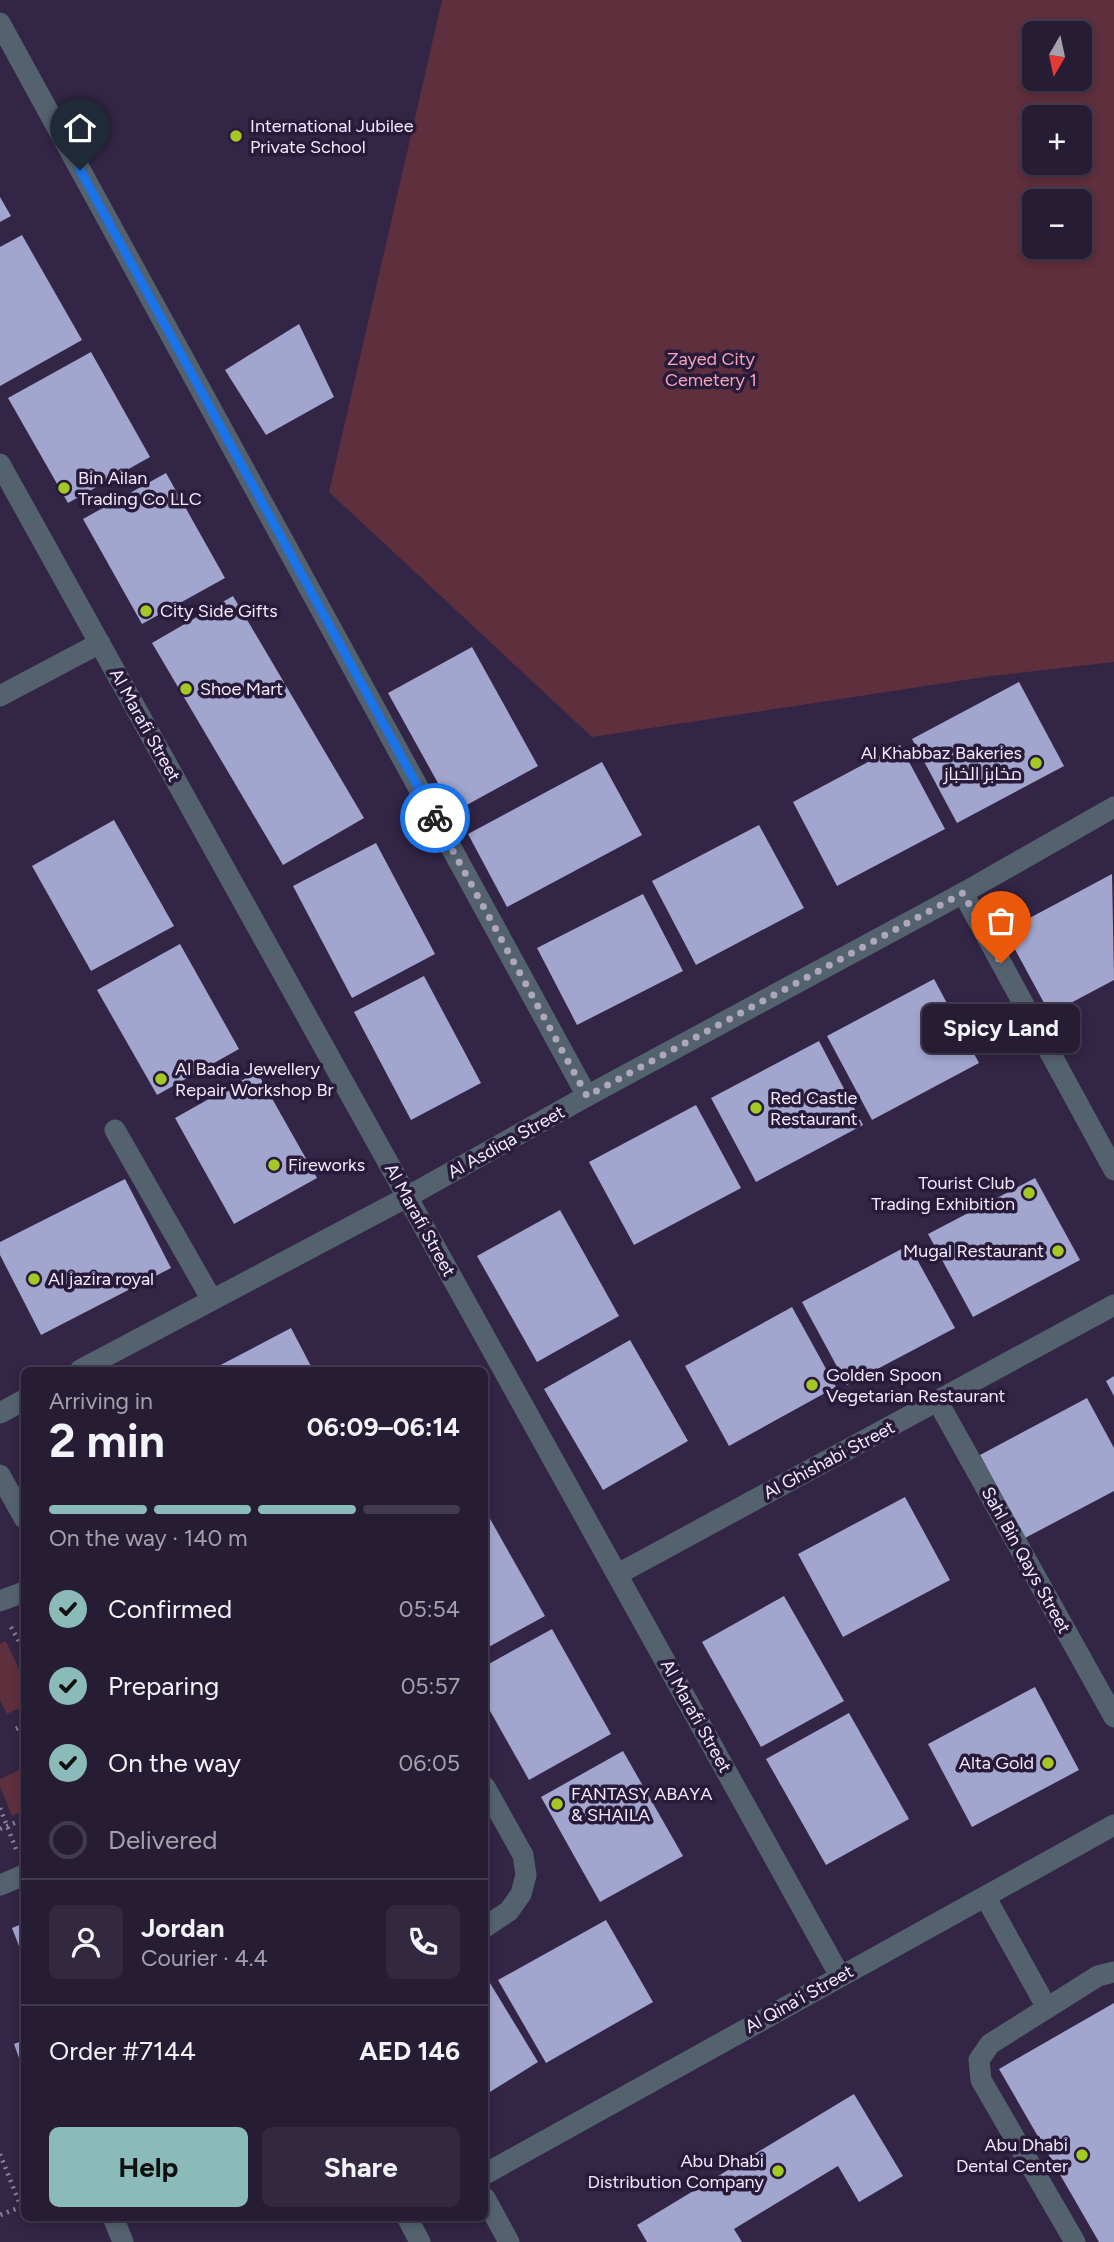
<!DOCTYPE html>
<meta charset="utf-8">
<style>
:root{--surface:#261c34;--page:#322940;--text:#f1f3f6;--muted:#a4a1ac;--line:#423a4f;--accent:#8bbbb9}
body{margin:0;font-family:Figtree,Cairo,sans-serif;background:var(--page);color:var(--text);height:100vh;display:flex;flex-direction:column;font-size:26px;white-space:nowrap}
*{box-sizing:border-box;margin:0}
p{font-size:23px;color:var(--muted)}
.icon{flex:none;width:38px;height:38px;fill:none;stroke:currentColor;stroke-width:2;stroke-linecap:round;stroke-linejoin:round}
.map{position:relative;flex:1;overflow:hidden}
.panel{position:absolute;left:21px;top:1367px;width:467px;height:854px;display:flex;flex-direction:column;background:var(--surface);border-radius:10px;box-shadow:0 4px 10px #0003,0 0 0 2px var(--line)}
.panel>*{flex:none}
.needle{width:46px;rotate:189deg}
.fabs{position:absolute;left:1022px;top:21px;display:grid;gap:14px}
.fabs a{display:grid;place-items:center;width:70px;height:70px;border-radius:10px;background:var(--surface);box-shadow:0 4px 10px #0003,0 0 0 2px var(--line);font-size:35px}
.pin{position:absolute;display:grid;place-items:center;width:60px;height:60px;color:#fff;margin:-72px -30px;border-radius:50% 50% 50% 0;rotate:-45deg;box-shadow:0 0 7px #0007}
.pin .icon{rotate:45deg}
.courier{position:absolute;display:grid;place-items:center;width:70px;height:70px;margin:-35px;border:5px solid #1a73e8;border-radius:50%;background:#fff;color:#222;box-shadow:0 2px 9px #0007}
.bubble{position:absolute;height:49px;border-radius:10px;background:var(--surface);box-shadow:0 4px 10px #0003,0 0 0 2px var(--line);font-size:23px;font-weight:700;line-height:49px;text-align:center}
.overview em{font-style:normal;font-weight:700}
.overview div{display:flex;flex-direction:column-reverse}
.overview{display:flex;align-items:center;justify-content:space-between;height:119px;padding:0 28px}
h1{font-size:46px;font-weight:700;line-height:52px}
.bar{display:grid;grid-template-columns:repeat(4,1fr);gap:10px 7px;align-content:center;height:84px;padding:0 28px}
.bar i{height:9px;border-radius:5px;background:var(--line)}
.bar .selected{background:var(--accent)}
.bar p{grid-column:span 4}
.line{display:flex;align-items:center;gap:18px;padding:0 28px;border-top:2px solid var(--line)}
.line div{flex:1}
.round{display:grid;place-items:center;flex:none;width:74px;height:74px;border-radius:10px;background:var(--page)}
ol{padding:0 28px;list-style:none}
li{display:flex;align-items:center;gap:21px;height:77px}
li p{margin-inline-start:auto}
li .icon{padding:7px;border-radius:50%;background:var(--accent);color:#111;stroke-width:4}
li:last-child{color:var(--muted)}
li i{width:38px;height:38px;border:4px solid var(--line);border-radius:50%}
.action{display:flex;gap:14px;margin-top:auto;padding:14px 28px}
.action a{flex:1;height:80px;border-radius:10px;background:var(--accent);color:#111;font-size:28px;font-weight:700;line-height:80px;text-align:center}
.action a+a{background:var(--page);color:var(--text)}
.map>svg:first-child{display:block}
.green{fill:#5e2f3d;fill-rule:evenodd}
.building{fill:#a2a5ce}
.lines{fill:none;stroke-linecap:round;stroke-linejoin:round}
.path{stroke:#897e99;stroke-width:4.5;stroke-dasharray:2 5;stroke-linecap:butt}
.lane{stroke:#53626e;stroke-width:21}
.street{stroke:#53626e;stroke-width:21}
.done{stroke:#aea5be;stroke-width:7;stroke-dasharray:0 12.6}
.route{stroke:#1a73e8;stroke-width:9}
.poi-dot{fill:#a4c824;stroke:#281b3a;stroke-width:2.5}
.labels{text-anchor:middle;stroke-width:7;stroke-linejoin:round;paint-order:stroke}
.poi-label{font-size:18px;fill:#f1eaff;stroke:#281b3a;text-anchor:start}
.park-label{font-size:18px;fill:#f7a3ba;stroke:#281b3a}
.street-label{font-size:18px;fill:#f1eaff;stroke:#281b3a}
</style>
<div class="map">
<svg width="1114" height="2242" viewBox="0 0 1114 2242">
<rect width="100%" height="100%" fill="#322545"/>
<g class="green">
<path d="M442,0h672v662l-123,14 -399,61 -263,-245zM1080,33v46h-46v-46zM1080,117v46h-46v-46zM1034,201h46v46h-46z"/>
<path d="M6,1641l18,39v26l-17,8 -7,-14v-56z"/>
<path d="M24,1768v42l-12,6 -12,-29v-8z"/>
</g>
<g class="building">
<path d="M0,197l11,19 -11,6z"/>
<path d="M22,235l60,105 -82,46v-139z"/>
<path d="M299,324l35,73 -68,38 -41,-65z"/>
<path d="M91,352l59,105 -82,46 -60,-105z"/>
<path d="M166,473l59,105 -83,46 -59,-105z"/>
<path d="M233,596l131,222 -81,47 -131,-222z"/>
<path d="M472,647l66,119 -84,46 -66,-119z"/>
<path d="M1019,682l45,84 -107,57 -45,-84z"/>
<path d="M900,745l45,84 -108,57 -44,-84z"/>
<path d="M602,762l40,73 -135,72 -39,-73z"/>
<path d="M114,820l60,106 -83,45 -59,-105z"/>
<path d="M759,825l45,83 -108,57 -44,-84z"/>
<path d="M376,843l59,111 -83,44 -59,-112z"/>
<path d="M1112,874l2,106 -64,34 -45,-83z"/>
<path d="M643,894l40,77 -106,54 -40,-77z"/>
<path d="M180,944l59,105 -82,46 -60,-105z"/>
<path d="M424,976l57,107 -70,37 -57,-108z"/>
<path d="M934,979l45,84 -107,57 -45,-84z"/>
<path d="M819,1041l44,84 -107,57 -45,-84z"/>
<path d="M257,1072l60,106 -83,46 -59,-106z"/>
<path d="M696,1105l45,83 -107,57 -45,-83z"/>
<path d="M1035,1178l45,82 -107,57 -45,-83z"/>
<path d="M125,1179l46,89 -130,67 -41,-80v-13z"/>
<path d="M560,1210l59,106 -82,46 -60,-106z"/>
<path d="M909,1245l46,83 -108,57 -45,-83z"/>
<path d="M792,1307l44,80 -107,59 -44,-80z"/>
<path d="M291,1328l22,42h-102z"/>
<path d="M630,1340l58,101 -85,49 -59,-101z"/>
<path d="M1114,1376v20l-8,-15z"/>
<path d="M1087,1398l27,50v43l-89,47 -45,-83z"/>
<path d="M905,1497l45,83 -107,57 -45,-83z"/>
<path d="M485,1510l60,106 -60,33z"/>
<path d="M784,1596l60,105 -83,46 -59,-105z"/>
<path d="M552,1629l59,105 -82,46 -44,-78v-36z"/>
<path d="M1035,1687l44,83 -107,57 -44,-83z"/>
<path d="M849,1713l60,106 -83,46 -60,-106z"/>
<path d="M623,1751l60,105 -83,46 -59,-105z"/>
<path d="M606,1920l47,82 -107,61 -48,-83z"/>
<path d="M24,1923v36l-12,-31z"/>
<path d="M490,1983l48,79 -53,33v-109z"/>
<path d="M1114,2003v239h-15l-100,-173z"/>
<path d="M24,2040v32l-10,-28z"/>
<path d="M854,2094l49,82 -44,26 -21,-36 -104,63 8,13h-95l-10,-17z"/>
</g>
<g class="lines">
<g class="path">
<path d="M11,1627l13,23"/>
<path d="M16,1729l8,-4"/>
<path d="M0,1808l16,41"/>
<path d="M0,1829l24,-10"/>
<path d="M0,2154l21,53 -21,8"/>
</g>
<g class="lane">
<path d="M115,1130l97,170"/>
<path d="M0,1601l24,-9"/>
<path d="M0,1885l24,-10"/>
<path d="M986,1898l61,110"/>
<path d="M485,2198l24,44"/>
<path d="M113,2217l10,25"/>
<path d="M1075,2242l-94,-162 -2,-20 11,-16 108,-68 16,-4"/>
</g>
<g class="street">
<path d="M0,23l587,1073"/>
<path d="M0,464l840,1512"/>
<path d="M0,696l100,-53"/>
<path d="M963,893l151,277"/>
<path d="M80,1370l327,-173 180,-101 376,-203 151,-86"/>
<path d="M938,1402l176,315"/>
<path d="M0,1413l24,-13"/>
<path d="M0,1475l24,43"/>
<path d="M618,1574l496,-269"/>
<path d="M485,1787l38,68 3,20 -5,19 -12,17 -24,16"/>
<path d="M485,2174l629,-349"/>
<path d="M407,2217l13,25"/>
</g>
</g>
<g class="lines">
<path class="done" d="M435,818l152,278 376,-203 38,70"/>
<path class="route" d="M80,170l355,648"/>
</g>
<g class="poi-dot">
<circle cx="236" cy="136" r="7"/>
<circle cx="64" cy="488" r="7"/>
<circle cx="146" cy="611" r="7"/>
<circle cx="186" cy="689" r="7"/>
<circle cx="1036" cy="763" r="7"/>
<circle cx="161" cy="1079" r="7"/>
<circle cx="756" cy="1108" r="7"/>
<circle cx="274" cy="1165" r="7"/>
<circle cx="1029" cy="1193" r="7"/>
<circle cx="1058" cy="1251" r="7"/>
<circle cx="34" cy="1279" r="7"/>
<circle cx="812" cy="1385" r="7"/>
<circle cx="1048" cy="1763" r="7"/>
<circle cx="557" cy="1804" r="7"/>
<circle cx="1082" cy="2155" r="7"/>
<circle cx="778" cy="2171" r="7"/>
</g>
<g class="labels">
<g class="poi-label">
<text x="250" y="132">International Jubilee<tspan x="250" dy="21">Private School</tspan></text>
<text x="78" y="484">Bin Ailan<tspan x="78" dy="21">Trading Co LLC</tspan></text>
<text x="160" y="617">City Side Gifts</text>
<text x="200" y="695">Shoe Mart</text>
<text x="1022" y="759" text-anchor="end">Al Khabbaz Bakeries<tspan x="1022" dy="21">مخابز الخباز</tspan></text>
<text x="175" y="1075">Al Badia Jewellery<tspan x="175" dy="21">Repair Workshop Br</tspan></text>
<text x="770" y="1104">Red Castle<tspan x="770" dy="21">Restaurant</tspan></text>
<text x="288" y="1171">Fireworks</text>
<text x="1015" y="1189" text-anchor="end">Tourist Club<tspan x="1015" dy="21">Trading Exhibition</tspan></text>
<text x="1044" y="1257" text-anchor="end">Mugal Restaurant</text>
<text x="48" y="1285">Al jazira royal</text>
<text x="826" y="1381">Golden Spoon<tspan x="826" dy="21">Vegetarian Restaurant</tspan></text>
<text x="1034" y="1769" text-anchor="end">Alta Gold</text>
<text x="571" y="1800">FANTASY ABAYA<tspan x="571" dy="21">&amp; SHAILA</tspan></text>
<text x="1068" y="2151" text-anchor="end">Abu Dhabi<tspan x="1068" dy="21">Dental Center</tspan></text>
<text x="764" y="2167" text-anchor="end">Abu Dhabi<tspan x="764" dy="21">Distribution Company</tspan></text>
</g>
<g class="park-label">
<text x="711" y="365">Zayed City<tspan x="711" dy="21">Cemetery 1</tspan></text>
</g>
<g class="street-label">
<text transform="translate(145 725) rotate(61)" y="6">Al Marafi Street</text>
<text transform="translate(506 1142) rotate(-29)" y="6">Al Asdiqa Street</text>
<text transform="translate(420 1220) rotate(61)" y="6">Al Marafi Street</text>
<text transform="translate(829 1460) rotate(-28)" y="6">Al Ghishabi Street</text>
<text transform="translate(1026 1560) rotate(61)" y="6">Sahl Bin Qays Street</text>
<text transform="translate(696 1716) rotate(61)" y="6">Al Marafi Street</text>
<text transform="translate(799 1999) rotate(-29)" y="6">Al Qina'i Street</text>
</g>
</g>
</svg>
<div class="fabs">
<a><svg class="needle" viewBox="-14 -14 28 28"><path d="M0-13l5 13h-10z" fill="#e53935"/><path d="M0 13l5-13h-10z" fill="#a4a1ac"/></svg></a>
<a>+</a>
<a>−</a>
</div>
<div class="pin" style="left:1001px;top:963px;background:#ea580c"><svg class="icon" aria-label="bag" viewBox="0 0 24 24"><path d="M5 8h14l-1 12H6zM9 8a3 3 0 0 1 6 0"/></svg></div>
<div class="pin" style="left:80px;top:170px;background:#1f2937"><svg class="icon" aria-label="home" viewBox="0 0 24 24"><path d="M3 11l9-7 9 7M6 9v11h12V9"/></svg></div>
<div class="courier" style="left:435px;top:818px"><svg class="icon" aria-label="bike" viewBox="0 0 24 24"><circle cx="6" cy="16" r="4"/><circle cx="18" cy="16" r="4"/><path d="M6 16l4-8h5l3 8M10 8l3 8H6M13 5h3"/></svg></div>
<div class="bubble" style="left:922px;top:1004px;width:158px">Spicy Land</div>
<section class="panel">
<div class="overview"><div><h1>2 min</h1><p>Arriving in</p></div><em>06:09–06:14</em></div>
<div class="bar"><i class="selected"></i><i class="selected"></i><i class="selected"></i><i></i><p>On the way · 140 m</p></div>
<ol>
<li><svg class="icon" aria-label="check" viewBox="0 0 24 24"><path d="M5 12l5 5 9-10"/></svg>Confirmed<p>05:54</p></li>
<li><svg class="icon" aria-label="check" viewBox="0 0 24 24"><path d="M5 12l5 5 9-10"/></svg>Preparing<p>05:57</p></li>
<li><svg class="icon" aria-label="check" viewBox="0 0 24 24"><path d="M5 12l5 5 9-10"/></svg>On the way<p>06:05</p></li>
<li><i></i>Delivered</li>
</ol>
<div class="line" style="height:126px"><a class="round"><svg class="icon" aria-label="person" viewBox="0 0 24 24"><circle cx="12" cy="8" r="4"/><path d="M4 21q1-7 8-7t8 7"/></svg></a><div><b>Jordan</b><p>Courier · 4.4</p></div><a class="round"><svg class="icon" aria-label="phone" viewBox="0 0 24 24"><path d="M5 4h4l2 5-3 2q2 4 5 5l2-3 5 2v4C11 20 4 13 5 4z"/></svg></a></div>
<div class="line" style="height:91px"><div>Order #7144</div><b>AED 146</b></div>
<div class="action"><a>Help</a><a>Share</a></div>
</section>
</div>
